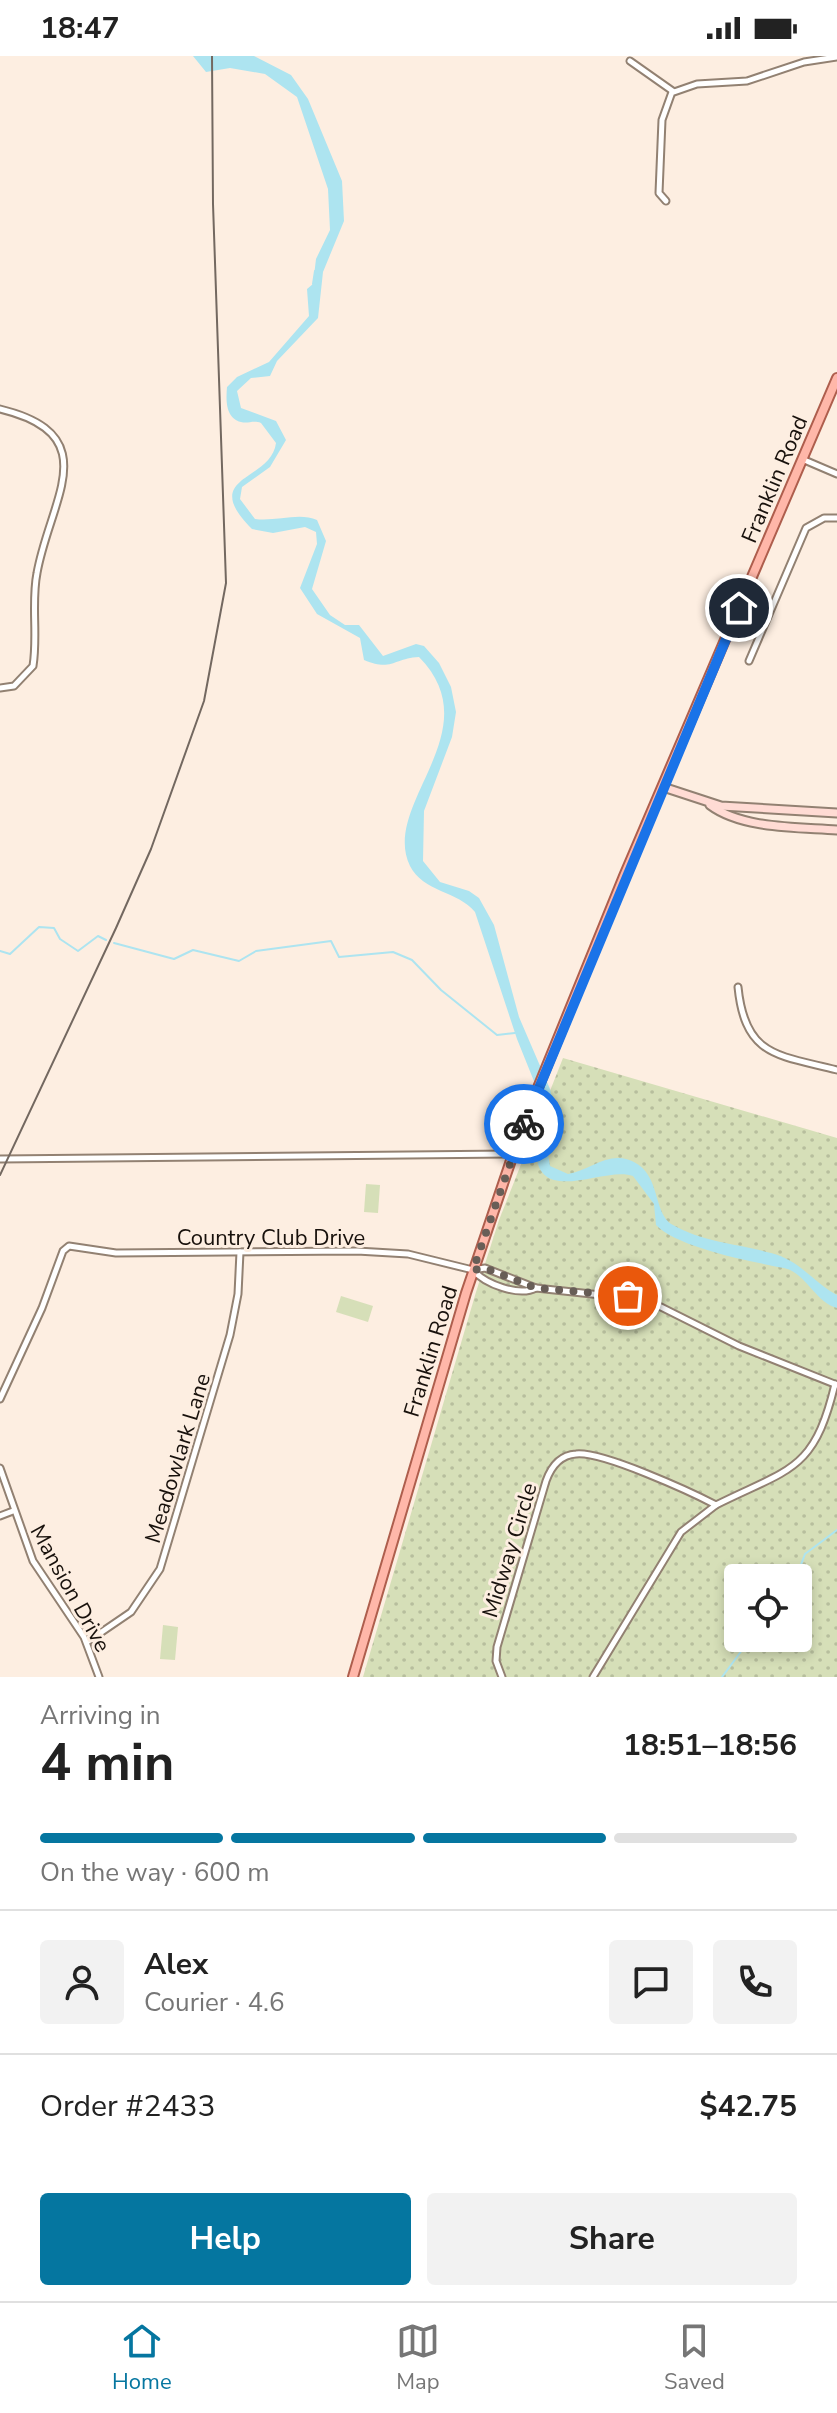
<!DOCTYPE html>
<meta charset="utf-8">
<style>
:root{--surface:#fff;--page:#f2f2f2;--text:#222;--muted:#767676;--line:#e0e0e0;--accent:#0576a0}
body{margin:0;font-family:"Nunito Sans",sans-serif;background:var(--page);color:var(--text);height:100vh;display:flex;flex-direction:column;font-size:30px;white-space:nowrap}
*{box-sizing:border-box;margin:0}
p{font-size:26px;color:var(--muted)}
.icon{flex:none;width:44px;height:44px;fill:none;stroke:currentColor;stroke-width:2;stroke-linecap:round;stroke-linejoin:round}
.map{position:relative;height:1621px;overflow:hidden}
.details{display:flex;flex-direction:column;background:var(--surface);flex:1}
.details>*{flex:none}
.tools{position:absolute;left:724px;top:1508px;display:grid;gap:16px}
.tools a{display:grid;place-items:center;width:88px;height:88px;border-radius:8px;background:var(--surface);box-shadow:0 4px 12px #0003;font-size:40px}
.pin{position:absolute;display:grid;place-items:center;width:68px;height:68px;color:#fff;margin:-34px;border:4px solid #fff;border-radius:50%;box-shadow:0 2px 8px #0007}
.courier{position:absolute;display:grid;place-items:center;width:80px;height:80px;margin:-40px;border:6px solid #1a73e8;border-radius:50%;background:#fff;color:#222;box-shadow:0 2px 10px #0007}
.head em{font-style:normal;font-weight:700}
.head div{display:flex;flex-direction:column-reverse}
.head{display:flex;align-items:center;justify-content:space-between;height:136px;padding:0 40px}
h1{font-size:52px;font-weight:700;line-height:60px}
.bar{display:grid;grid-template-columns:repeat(4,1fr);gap:12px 8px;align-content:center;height:96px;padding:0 40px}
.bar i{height:10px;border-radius:6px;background:var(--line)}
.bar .on{background:var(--accent)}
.bar p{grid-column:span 4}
.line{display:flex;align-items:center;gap:20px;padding:0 40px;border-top:2px solid var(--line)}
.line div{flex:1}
.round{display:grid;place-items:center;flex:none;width:84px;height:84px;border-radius:8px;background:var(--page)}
.button{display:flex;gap:16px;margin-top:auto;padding:16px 40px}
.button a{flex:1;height:92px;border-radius:8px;background:var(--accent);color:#fff;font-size:32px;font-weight:700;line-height:92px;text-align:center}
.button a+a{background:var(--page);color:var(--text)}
.status{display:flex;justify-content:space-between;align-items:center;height:56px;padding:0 40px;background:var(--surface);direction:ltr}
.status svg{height:22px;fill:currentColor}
.tabs{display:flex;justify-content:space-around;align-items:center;height:112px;border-top:2px solid var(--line);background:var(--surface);font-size:22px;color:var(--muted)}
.tabs a{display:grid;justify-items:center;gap:4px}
.tabs .on{color:var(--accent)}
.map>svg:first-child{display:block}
.grass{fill:url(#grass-dots);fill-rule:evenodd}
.garden{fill:#d6dfb8}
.water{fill:#ade4f0}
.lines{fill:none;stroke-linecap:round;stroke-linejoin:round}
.stream{stroke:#ade4f0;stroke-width:2}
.street-casing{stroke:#928172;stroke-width:9}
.secondary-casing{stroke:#928172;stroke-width:11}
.primary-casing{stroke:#ae5e4d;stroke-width:12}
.street{stroke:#fff;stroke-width:5}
.secondary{stroke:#ffdbd4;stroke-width:7}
.primary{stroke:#ffb7a9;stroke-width:8}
.rail{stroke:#736860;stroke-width:2}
.done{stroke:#685e57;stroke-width:8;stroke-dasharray:0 14.4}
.route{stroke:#1a73e8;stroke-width:10}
.labels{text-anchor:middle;stroke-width:6;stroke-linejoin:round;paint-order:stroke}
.street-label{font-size:22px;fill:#18110c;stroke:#fdeee1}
</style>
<div class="status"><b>18:47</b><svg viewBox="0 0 49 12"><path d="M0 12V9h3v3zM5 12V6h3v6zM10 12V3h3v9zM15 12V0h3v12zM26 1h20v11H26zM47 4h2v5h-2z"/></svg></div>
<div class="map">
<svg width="837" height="1621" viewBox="0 0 837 1621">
<defs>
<pattern id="grass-dots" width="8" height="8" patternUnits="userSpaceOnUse" patternTransform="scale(2)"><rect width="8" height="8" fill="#d6dfb8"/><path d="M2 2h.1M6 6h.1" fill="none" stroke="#b7be9d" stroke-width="1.8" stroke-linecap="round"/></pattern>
</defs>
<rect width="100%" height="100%" fill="#fdeee1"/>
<path class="grass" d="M563,1002l274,80v539h-474l113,-385 23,-72zM738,1522h60v60h-60z"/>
<g class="garden">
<path d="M366,1128l14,1 -2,28 -14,-1z"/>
<path d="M341,1240l32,10 -5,16 -32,-10z"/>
<path d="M163,1569l15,2 -3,33 -15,-1z"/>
</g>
<path class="water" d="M193,0h61l37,19 17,24 34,82 2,40 -21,51 -5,46 -41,43 -7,15 -19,2 -14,13 4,17 35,13 10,19 -16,27 -28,20 -2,12 15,20c20,3 44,-7 62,1l9,21 -14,48 18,26 15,10h14l24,31 33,-12 8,2 15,17 12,24 5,25 -4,25 -28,74 -1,50 17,21 29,9 10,7 15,27 25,92 31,72 6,23 -8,42 2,12 18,8c20,-3 37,-20 58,-15 37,10 25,54 47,66 29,17 66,19 98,28 29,7 44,31 66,42v13c-22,-6 -32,-36 -53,-40 -32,-6 -108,-21 -128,-43l-2,-21 -21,-28c-28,-11 -97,33 -97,-27l11,-15 1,-18 -31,-77 -42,-127c-17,-21 -52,-20 -65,-46 -30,-62 82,-135 9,-209 -25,1 -27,15 -55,3l-4,-22 -43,-24 -17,-26 17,-44 -1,-12 -11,-5 -32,6 -21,-4c-54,-54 19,-47 24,-86l-15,-20c-8,-3 -13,1 -20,-1 -16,-4 -15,-23 -14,-35l10,-10 32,-15 40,-46 -2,-27 6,-5 3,-25 14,-29 -2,-41 -31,-92 -32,-23 -35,-6 -24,4z"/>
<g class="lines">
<g class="stream">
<path d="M313,228l2,-13"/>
<path d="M114,887l60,16 19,-9 46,11 17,-10 75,-10 8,16 54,-5 19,8 29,30 56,45 18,-2"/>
<path d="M0,895l10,3 29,-27 15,1 6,11 18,12 20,-15 8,4"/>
<path d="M796,1522l9,-24 32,-24"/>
<path d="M722,1621l29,-39"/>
</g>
<defs>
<g id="street">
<path d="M630,5l44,31 23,-8 50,-3 57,-19 33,-5"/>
<path d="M666,145l-7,-8 3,-73 10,-28"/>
<path d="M0,353c107,26 50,90 37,164 -6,30 1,62 -4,93l-19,20 -14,2"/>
<path d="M802,403l35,15"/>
<path d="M749,605l57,-133 18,-10h13"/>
<path d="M738,931c7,70 40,68 99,83"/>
<path d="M0,1103l513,-5"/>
<path d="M536,1232l111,12 92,46 98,39"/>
<path d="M0,1343l42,-91 21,-57 6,-5 47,7 241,-2 51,3 65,16 12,-2 51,20c-17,9 -51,-4 -63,-18"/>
<path d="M0,1412l33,93 51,76 15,40"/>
<path d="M716,1449c74,-37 98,-33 119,-121"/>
<path d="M0,1460l13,-5"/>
<path d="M87,1586l44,-30 29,-43 70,-234 8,-41 2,-42"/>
<path d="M502,1621l-6,-16 1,-14 49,-166c5,-14 14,-26 30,-27 26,-3 115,38 140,51l-35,27 -88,145"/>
</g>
<g id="secondary">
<path d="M663,731l58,19 116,7"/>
<path d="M710,749c32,24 88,22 127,25"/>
</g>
<path id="primary" d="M353,1621l113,-384 58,-171 100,-246 213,-498"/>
</defs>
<use href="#street" class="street-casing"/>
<use href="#secondary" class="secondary-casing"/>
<use href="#primary" class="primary-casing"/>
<use href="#street" class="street"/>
<use href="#secondary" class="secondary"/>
<use href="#primary" class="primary"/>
<path class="rail" d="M0,1119l116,-247 35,-79 53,-148 22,-118 -13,-379 -1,-148"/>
</g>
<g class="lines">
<path class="done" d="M524,1068l-51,146 12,-2 51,20 92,8"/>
<path class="route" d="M524,1068l215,-516"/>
</g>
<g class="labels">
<g class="street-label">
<text transform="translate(774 423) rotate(-67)" y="8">Franklin Road</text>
<text x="271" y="1189">Country Club Drive</text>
<text transform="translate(430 1295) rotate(-73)" y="8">Franklin Road</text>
<text transform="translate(177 1402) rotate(-73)" y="8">Meadowlark Lane</text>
<text transform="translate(509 1494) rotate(-73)" y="8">Midway Circle</text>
<text transform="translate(71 1532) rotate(61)" y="8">Mansion Drive</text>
</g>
</g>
</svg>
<div class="tools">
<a><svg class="icon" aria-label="locate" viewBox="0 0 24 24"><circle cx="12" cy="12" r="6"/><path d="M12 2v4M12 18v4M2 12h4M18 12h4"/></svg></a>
</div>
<div class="pin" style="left:628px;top:1240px;background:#ea580c"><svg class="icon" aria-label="bag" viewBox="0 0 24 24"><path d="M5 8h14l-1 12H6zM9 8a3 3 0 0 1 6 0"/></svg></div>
<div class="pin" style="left:739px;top:552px;background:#1f2937"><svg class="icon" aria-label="home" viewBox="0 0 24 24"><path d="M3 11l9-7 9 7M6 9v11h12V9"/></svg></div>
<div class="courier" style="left:524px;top:1068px"><svg class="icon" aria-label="bike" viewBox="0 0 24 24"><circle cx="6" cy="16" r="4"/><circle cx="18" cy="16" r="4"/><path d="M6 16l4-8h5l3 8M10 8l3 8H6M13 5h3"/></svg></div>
</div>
<section class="details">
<div class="head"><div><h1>4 min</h1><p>Arriving in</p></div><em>18:51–18:56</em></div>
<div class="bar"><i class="on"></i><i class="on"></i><i class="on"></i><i></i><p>On the way · 600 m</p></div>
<div class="line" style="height:144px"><a class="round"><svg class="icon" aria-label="person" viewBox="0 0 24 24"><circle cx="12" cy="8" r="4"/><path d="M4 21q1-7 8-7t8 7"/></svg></a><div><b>Alex</b><p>Courier · 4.6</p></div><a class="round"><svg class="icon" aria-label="chat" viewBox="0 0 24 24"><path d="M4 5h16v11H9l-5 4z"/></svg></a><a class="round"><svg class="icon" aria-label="phone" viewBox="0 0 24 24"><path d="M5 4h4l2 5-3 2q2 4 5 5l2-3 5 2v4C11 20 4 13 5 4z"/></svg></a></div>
<div class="line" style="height:104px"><div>Order #2433</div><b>$42.75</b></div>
<div class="button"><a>Help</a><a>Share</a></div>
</section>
<nav class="tabs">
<a class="on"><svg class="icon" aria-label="home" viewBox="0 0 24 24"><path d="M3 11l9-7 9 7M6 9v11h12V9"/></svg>Home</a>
<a><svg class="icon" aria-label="map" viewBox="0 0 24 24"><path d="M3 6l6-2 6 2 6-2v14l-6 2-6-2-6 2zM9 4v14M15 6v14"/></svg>Map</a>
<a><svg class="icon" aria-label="saved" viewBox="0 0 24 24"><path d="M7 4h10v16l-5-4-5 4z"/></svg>Saved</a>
</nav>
